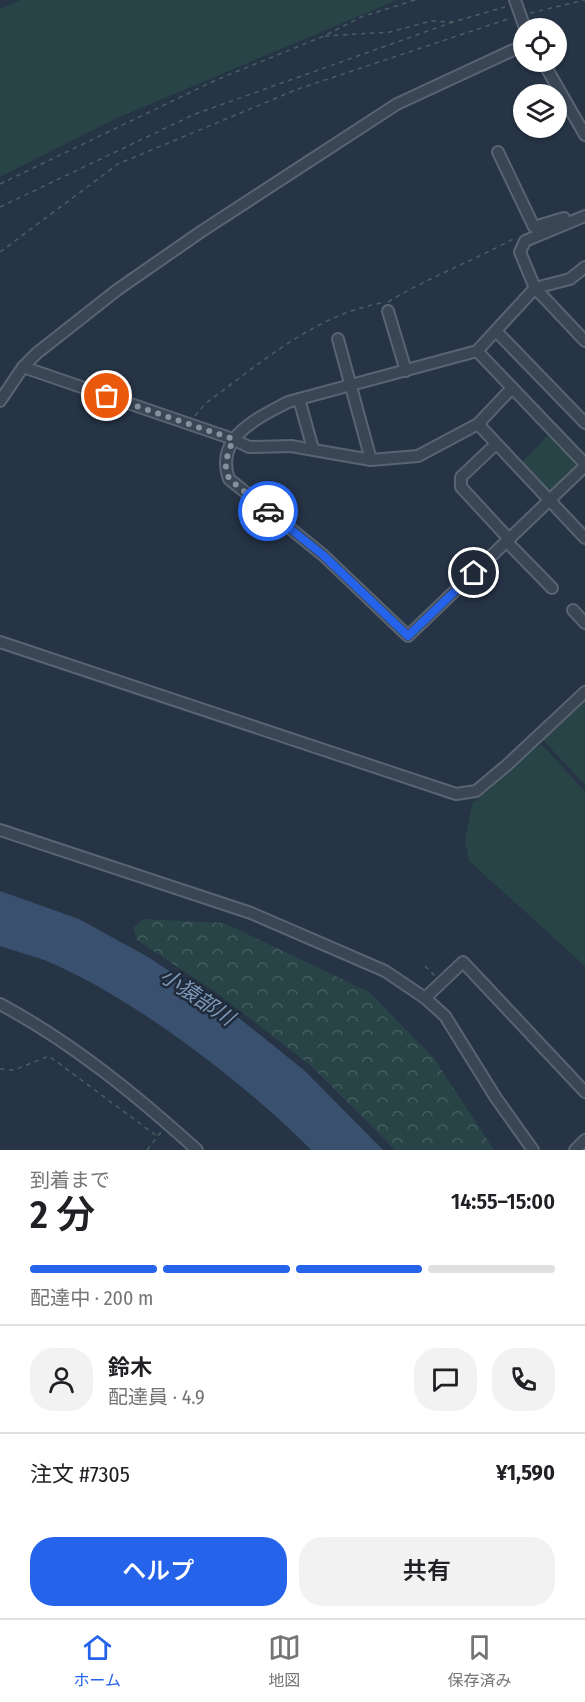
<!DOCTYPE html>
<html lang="ja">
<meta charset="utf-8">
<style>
:root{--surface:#fff;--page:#f2f2f2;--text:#202124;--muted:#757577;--line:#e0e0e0;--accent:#2563eb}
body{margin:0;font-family:"Fira Sans Condensed","Noto Sans JP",sans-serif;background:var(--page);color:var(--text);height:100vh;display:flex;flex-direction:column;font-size:22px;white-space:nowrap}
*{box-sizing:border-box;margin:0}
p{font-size:20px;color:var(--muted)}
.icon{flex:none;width:33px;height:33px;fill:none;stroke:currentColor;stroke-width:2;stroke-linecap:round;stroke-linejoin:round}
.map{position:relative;height:1150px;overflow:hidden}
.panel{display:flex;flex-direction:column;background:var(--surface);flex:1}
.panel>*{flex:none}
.buttons{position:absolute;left:513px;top:18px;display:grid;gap:12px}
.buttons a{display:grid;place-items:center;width:54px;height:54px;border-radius:50%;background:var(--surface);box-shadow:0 2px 4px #0004;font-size:30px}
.pin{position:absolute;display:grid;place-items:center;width:51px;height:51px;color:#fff;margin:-26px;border:3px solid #fff;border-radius:50%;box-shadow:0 2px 6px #0007}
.courier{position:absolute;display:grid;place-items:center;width:60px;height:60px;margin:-30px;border:4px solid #2563eb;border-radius:50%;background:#fff;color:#222;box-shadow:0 2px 8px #0007}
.head em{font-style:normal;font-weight:600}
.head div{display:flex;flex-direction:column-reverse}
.head{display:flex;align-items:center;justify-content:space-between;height:102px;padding:0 30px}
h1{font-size:39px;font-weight:600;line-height:45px}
.bar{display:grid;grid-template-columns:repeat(4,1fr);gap:9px 6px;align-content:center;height:72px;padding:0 30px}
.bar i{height:8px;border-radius:4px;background:var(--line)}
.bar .on{background:var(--accent)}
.bar p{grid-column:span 4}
.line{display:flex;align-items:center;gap:15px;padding:0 30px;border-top:2px solid var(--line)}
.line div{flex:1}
.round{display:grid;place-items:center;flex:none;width:63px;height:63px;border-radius:24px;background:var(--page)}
.action{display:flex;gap:12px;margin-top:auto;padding:12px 30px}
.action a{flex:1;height:69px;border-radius:24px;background:var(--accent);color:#fff;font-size:24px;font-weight:600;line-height:69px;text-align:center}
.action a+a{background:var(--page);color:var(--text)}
.tabs{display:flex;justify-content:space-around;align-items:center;height:84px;border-top:2px solid var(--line);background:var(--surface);font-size:16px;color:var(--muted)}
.tabs a{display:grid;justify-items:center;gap:3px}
.tabs .on{color:var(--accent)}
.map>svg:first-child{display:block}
.green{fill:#284447}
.forest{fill:url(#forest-crowns)}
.water{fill:#39506e}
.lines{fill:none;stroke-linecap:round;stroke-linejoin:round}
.minor-casing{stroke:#596472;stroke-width:14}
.path{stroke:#476062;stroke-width:1.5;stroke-dasharray:4.5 4.5;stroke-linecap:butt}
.minor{stroke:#3b4655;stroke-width:10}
.done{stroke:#86909e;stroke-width:6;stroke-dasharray:0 10.8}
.route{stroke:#2563eb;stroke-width:8}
.labels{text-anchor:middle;stroke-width:5;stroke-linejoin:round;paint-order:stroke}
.water-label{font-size:21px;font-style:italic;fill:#7e98b7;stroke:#1f2b3b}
</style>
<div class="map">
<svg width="585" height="1150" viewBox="0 0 585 1150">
<defs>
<pattern id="forest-crowns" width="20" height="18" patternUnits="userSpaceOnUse" patternTransform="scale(1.5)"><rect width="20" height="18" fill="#284447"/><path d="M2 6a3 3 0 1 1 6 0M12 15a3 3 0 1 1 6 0" fill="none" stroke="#455d60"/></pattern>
</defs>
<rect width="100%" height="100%" fill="#263446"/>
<g class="green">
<path d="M20,0h377l-282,119 -115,58v-168z"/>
<path d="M550,433l27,27 -1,7 -25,23h-5l-25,-27z"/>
<path d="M585,702v83l-42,-45z"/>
<path d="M541,744l44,47v175l-116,-105 -4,-20 7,-37z"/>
</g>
<path class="forest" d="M143,919l81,4 145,69 64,65 61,93h-99l-85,-85 -92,-71 -81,-54 -4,-12z"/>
<path class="water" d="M0,891l79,28 69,38 86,57 71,57 78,79h-72c-66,-67 -181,-155 -267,-190 -14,-5 -30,-9 -44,-14z"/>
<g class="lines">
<defs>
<g id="minor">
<path d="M515,0l10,28"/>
<path d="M543,62l42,73"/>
<path d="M498,152l36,75 30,-9"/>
<path d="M585,216l-60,25 -5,11 15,36 50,53"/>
<path d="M585,267l-15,12 -35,9 -58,63 -189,51c-30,16 -74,35 -59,77l94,76 85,81 177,-170"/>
<path d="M388,311l18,60"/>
<path d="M496,331l89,92"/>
<path d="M338,339l33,121"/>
<path d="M477,351l108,113"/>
<path d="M23,367l210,72 16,8 42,-1 80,14 47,-4 60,-32 34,-36"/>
<path d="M299,399l14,50"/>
<path d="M0,401l23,-34 14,-14 80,-63 85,-59 195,-127 127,-59"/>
<path d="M478,424l107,114"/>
<path d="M496,444l-35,33v10l48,52"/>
<path d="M507,542l45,46"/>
<path d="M573,610l12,13"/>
<path d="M0,642l456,152 20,-3 31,-26 78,-73"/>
<path d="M0,830l251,83 134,58 40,27 20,18 51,82 37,52"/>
<path d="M425,998l38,-36 122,130"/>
<path d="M0,1004c73,39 136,91 197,146"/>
<path d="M575,1150l10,-10"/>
</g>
</defs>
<use href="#minor" class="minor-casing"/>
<g class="path">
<path d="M530,13l55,-13"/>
<path d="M325,36l65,-4 41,-11 22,1 52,-15"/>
<path d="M0,184l216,-104 108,-44 37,-19 54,-17"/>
<path d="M0,207l195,-93 258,-92"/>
<path d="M0,252l118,-88 180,-75 213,-71"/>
<path d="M388,302c41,-25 85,-41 127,-64"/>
<path d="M195,416l11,-13c55,-40 107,-87 175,-100"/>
<path d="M425,966l10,10"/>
<path d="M0,1069l14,1 35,-14 109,81"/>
<path d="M147,1150l14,-18"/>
</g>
<use href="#minor" class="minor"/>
</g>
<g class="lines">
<path class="done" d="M107,396l126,43 -8,24 4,16 39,32"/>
<path class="route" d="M268,511l55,44 85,81 66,-63"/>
</g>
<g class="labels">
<g class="water-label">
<text transform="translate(197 997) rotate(34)" y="7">小猿部川</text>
</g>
</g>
</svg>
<div class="buttons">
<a><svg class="icon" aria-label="locate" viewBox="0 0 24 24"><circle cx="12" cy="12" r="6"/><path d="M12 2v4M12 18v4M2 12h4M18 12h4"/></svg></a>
<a><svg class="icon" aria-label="layers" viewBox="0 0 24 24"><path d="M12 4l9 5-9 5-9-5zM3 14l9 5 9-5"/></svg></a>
</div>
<div class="pin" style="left:107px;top:396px;background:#ea580c"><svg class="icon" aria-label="bag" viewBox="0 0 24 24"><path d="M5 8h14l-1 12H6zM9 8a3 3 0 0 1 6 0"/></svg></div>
<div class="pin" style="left:474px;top:573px;background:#1f2937"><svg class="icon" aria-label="home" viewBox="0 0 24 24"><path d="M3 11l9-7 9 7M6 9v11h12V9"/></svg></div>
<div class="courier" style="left:268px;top:511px"><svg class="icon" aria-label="car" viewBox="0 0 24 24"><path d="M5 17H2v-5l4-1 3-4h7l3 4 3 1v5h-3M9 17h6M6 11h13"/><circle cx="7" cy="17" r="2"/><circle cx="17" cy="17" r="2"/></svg></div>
</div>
<section class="panel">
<div class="head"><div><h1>2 分</h1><p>到着まで</p></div><em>14:55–15:00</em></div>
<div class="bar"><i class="on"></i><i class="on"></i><i class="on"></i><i></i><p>配達中 · 200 m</p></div>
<div class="line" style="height:108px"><a class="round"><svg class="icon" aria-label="person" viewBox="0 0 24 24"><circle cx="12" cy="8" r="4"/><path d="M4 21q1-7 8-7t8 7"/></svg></a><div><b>鈴木</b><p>配達員 · 4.9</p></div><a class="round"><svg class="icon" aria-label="chat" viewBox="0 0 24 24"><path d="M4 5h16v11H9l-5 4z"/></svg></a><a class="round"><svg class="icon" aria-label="phone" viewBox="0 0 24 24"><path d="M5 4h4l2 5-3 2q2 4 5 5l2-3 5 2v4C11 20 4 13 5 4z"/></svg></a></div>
<div class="line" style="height:78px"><div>注文 #7305</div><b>¥1,590</b></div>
<div class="action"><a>ヘルプ</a><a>共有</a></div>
</section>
<nav class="tabs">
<a class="on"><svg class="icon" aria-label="home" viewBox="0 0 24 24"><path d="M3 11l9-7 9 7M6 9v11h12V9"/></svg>ホーム</a>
<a><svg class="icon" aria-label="map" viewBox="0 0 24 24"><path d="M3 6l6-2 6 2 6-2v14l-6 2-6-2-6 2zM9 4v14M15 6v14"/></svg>地図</a>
<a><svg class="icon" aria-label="saved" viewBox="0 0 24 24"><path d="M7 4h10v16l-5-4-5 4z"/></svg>保存済み</a>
</nav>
